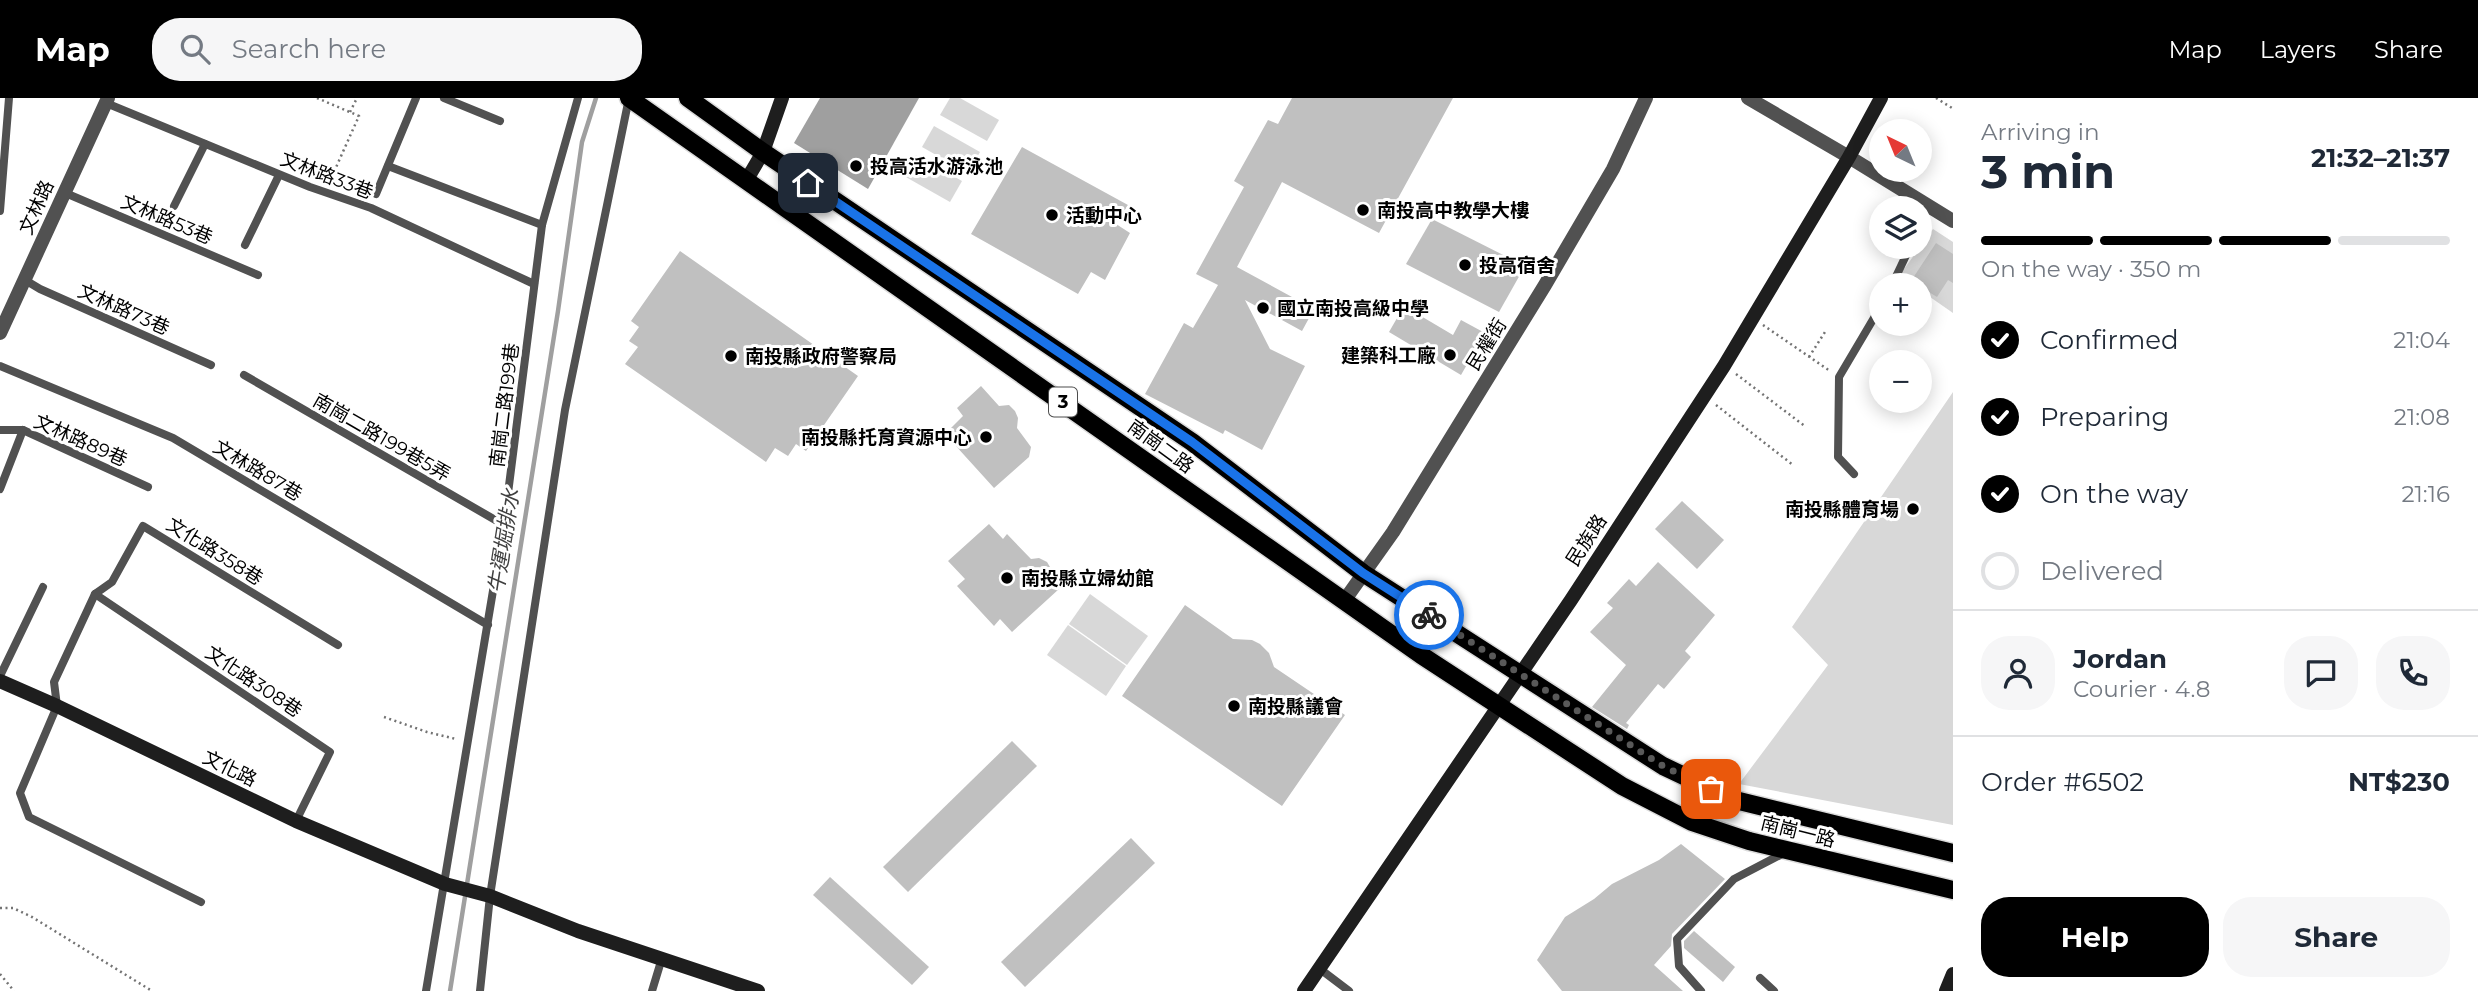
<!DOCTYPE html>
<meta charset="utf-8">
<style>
:root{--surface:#fff;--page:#f6f6f7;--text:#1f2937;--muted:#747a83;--line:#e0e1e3;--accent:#000}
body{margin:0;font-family:Montserrat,"Noto Sans TC",sans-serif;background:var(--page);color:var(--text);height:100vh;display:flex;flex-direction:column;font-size:26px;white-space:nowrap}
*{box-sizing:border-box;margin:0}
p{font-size:23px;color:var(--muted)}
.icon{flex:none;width:38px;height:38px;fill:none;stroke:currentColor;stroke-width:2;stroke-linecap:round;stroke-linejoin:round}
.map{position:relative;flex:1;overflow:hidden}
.panel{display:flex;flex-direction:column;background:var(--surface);width:525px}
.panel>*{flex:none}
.needle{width:46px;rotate:317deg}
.fabs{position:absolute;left:1869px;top:21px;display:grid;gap:14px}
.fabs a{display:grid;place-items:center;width:63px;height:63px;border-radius:50%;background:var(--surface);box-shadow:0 4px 18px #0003;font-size:35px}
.pin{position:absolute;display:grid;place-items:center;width:60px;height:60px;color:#fff;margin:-30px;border-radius:14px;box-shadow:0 4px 10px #0006}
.courier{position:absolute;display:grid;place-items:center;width:70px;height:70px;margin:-35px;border:5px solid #1a73e8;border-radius:50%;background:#fff;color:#222;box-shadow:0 2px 9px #0007}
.headline em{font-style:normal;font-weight:700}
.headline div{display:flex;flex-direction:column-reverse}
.headline{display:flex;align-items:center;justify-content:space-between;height:119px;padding:0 28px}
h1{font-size:46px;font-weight:700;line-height:52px}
.bar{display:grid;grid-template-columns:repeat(4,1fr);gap:10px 7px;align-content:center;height:84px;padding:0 28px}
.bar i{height:9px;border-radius:5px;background:var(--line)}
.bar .current{background:var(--accent)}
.bar p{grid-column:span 4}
.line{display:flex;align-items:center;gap:18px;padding:0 28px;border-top:2px solid var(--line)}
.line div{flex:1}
.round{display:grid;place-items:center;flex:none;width:74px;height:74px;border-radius:28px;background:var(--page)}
ol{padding:0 28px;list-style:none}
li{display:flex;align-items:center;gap:21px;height:77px}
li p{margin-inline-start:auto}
li .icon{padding:7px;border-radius:50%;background:var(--accent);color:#fff;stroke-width:4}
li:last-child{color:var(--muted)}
li i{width:38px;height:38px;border:4px solid var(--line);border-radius:50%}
.button{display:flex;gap:14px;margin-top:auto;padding:14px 28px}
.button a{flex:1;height:80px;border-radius:28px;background:var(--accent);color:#fff;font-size:28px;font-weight:700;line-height:80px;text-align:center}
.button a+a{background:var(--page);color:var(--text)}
header{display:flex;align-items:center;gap:42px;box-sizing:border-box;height:98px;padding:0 35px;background:var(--accent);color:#fff}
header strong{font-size:33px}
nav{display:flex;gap:38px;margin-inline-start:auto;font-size:24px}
.search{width:490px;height:63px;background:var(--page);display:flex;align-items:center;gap:18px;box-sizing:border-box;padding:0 24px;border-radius:28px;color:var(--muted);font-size:26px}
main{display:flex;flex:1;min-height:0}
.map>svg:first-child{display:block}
.green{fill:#d8d8d8}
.water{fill:#9f9f9f}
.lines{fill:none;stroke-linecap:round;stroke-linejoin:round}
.stream{stroke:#9f9f9f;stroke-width:4.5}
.building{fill:#c0c0c0}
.primary-casing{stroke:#dbdbdb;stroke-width:21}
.path{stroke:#737373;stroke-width:2.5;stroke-dasharray:2 3.5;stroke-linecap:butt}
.lane{stroke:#515151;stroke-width:8}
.street{stroke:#515151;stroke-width:14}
.secondary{stroke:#1e1e1e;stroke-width:14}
.primary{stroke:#000;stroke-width:18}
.done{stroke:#595959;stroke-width:7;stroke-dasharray:0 12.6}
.route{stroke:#1a73e8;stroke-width:9}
.poi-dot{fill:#000;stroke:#fff;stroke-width:2.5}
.labels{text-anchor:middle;stroke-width:6;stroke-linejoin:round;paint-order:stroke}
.shield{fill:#fff;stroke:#4c4c4c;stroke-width:2}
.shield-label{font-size:18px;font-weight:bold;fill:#000}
.poi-label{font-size:19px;font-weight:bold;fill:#000;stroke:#fff;text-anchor:start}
.street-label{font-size:19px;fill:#000;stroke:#fff}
.water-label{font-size:21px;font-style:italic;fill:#404040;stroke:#fff}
</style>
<header>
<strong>Map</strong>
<div class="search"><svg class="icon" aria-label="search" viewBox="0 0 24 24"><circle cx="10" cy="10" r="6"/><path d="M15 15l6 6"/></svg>Search here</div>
<nav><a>Map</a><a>Layers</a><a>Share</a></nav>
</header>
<main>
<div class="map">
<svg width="1953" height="893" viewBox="0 0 1953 893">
<rect width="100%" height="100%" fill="#fff"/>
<g class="green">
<path d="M950,0h10l39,22 -12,21 -47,-26z"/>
<path d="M934,28l46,26 -12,21 -46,-26z"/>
<path d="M916,57l46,26 -12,21 -46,-26z"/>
<path d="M1933,131l20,13v71l-33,-23v-5h-8l-13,-9z"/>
<path d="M1953,294v433l-214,-41 89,-119 -36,-38z"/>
<path d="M1090,496l58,42 -21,29 -58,-41z"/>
<path d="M1068,527l58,41 -20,30 -59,-41z"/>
</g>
<path class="water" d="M820,0h99l-51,91 -74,-46z"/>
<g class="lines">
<path class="stream" d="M450,893l108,-680 24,-169 14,-44"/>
</g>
<g class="building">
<path d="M1292,0h161l-74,135 -97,-51 -45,85 77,42 -12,22 -57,-31 25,49 35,17 -43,84 -37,-20 -2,4 -78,-40 39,-71 9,5 25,-43 -22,-11 48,-87 -10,-6 34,-61 10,4z"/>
<path d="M1022,49l106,58 -12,19 14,9 -25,47 -14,-8 -13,22 -107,-60z"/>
<path d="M1432,121l93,47 -26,46 -93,-48z"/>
<path d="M1936,145l17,11v29l-5,-3 -11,17 -26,-16z"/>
<path d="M680,153l178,125 -52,75 -10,-7 -8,12 -13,-8 -9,14 -141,-98 13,-17 -9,-6 10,-14 -8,-6z"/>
<path d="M1404,208l49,29 8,-15 24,13 -24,42 -72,-43z"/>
<path d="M981,288l18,20 10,-1 6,6 3,7 -1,10 14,19 -2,10 -35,31 -49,-54 18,-18 -6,-8z"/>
<path d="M1682,403l42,39 -27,29 -42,-40z"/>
<path d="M989,426l14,15 4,-5 24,25 8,-1 8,4 3,5v11l9,11 -47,43 -12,-13 -6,7 -37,-40 8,-7 -17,-18z"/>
<path d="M1658,464l57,53 -30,36 6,6 -27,32 -6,-5 -32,39 3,2 -2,4 -35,-22 34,-42 -36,-33 23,-24 -6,-5 22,-24 7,7z"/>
<path d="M1185,507l48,34 19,1 8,4 9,9 5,14 71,48 -63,91 -160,-110z"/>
<path d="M1012,643l25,25 -129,126 -25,-25z"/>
<path d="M1131,740l24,25 -130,124 -24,-25z"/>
<path d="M1681,746l44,35 -53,55 -1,12 -17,19 29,26h-121l-25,-31 28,-43 29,-18 18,-15 47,-24z"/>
<path d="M830,779l99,90 -17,18 -99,-90z"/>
<path d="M1694,833l41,36 -12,15 -39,-34v-7z"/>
</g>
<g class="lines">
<defs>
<g id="primary">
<path d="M629,0l792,557 201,131 70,36 57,19 204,49"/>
<path d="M688,0l75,54 429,290 171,131 300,193 72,34 218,53"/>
</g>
</defs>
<use href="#primary" class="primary-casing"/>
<g class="path">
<path d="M317,0l42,18 -30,67"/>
<path d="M1936,0l16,10"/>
<path d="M350,14l7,-14"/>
<path d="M1763,227l67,46"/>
<path d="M1809,259l16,-25"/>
<path d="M1736,276l70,53"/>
<path d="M1716,307l77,60"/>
<path d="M384,619l43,15 29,7"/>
<path d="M0,810h13l19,9 120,74"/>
<path d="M0,876l14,17"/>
</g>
<g class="lane">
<path d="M444,0l56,23"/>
<path d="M106,5l204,84 61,21 163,76"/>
<path d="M388,68l154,59"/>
<path d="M63,94l195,83"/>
<path d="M376,96l40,-96"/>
<path d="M174,108l31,-62"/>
<path d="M0,113l9,-113"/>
<path d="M1920,127l9,-19"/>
<path d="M245,147l34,-70"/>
<path d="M25,182l15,9 171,76"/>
<path d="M1892,187l18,-38"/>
<path d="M0,268l173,72 315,187"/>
<path d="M244,277l260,150"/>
<path d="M0,332h23l125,57"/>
<path d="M1854,376l-16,-17 1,-80 42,-71"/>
<path d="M0,391l23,-59"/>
<path d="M95,496l235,158 -34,69"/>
<path d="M0,578l43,-89"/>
<path d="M201,804l-172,-85 -9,-24 37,-87 -3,-24 41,-88 17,-12 31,-56 195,119"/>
<path d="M1320,871l29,22"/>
<path d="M1760,880l14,13"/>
<path d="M426,893l78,-466 38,-300 36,-127"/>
<path d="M480,893l10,-95 75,-486 64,-312"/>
<path d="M652,893l10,-33"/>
<path d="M1701,893l-22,-25 -2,-27 57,-60 50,-26"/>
</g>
<g class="street">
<path d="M1748,0l101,59 104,64"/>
<path d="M0,235l108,-235"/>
<path d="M1344,503l49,-69 152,-247 68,-116 33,-71"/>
</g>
<g class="secondary">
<path d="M746,83l17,-29 19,-54"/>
<path d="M0,583l57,25 239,115 149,63 45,12 88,35 180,60"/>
<path d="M1304,893l267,-391 153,-234 125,-209 32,-59"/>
<path d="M1946,893l7,-17"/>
</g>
<use href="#primary" class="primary"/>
</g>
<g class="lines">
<path class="done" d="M1429,517l234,151 48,23"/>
<path class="route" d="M808,85l384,259 171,131 66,42"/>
</g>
<g class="poi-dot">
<circle cx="856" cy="68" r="7"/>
<circle cx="1363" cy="112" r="7"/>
<circle cx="1052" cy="117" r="7"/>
<circle cx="1465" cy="167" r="7"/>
<circle cx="1263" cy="210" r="7"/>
<circle cx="1450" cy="257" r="7"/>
<circle cx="731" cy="258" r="7"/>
<circle cx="986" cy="339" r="7"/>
<circle cx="1913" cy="411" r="7"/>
<circle cx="1007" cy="480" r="7"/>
<circle cx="1234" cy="608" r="7"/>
</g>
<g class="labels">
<rect class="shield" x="1049" y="289.5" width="28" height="29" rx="5"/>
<g class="shield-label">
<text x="1063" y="310">3</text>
</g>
<g class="poi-label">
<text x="870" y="75">投高活水游泳池</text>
<text x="1377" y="119">南投高中教學大樓</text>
<text x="1066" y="124">活動中心</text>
<text x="1479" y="174">投高宿舍</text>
<text x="1277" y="217">國立南投高級中學</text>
<text x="1436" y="264" text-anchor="end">建築科工廠</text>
<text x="745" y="265">南投縣政府警察局</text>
<text x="972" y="346" text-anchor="end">南投縣托育資源中心</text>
<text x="1899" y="418" text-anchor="end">南投縣體育場</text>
<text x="1021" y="487">南投縣立婦幼館</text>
<text x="1248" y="615">南投縣議會</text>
</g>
<g class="street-label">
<text transform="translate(327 77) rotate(21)" y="7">文林路33巷</text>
<text transform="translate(36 109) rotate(-66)" y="7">文林路</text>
<text transform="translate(167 121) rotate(23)" y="7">文林路53巷</text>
<text transform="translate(124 211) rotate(24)" y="7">文林路73巷</text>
<text transform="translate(1486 246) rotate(-58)" y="7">民權街</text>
<text transform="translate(504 307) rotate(-83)" y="7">南崗二路199巷</text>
<text transform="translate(382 339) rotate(30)" y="7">南崗二路199巷5弄</text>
<text transform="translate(81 342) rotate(24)" y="7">文林路89巷</text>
<text transform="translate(1161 348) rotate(36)" y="7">南崗二路</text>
<text transform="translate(258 372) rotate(31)" y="7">文林路87巷</text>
<text transform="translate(1586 442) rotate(-57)" y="7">民族路</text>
<text transform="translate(215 453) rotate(32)" y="7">文化路358巷</text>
<text transform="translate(254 583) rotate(34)" y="7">文化路308巷</text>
<text transform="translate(230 670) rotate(26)" y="7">文化路</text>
<text transform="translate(1798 733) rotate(14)" y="7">南崗一路</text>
</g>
<g class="water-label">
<text transform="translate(504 443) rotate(-81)" y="7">牛運堀排水</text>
</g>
</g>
</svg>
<div class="fabs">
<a><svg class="needle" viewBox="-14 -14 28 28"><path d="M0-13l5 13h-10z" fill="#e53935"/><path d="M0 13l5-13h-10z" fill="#747a83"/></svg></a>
<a><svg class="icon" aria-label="layers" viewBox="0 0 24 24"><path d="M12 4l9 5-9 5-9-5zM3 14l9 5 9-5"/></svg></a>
<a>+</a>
<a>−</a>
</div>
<div class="pin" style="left:1711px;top:691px;background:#ea580c"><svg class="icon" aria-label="bag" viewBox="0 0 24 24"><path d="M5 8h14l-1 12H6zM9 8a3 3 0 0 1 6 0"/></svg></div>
<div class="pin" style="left:808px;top:85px;background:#1f2937"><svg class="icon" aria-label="home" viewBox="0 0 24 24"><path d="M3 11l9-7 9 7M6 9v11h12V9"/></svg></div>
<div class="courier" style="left:1429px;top:517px"><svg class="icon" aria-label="bike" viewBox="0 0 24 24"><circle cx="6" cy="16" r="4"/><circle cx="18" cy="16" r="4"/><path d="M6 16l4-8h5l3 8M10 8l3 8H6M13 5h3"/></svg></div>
</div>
<section class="panel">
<div class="headline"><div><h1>3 min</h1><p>Arriving in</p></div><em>21:32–21:37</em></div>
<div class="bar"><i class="current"></i><i class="current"></i><i class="current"></i><i></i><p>On the way · 350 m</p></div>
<ol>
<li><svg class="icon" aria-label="check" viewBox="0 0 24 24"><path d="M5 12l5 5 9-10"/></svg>Confirmed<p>21:04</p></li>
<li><svg class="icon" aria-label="check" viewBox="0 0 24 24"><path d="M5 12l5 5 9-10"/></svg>Preparing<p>21:08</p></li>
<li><svg class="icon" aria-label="check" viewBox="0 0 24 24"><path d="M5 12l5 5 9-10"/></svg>On the way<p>21:16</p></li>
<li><i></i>Delivered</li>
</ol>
<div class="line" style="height:126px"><a class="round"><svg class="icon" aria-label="person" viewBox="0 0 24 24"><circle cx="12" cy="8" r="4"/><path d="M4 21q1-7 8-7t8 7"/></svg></a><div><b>Jordan</b><p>Courier · 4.8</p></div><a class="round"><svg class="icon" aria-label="chat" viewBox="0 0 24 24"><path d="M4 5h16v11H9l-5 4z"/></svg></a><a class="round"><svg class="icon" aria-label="phone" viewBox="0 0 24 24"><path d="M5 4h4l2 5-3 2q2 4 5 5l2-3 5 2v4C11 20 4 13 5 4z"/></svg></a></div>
<div class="line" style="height:91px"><div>Order #6502</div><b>NT$230</b></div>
<div class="button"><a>Help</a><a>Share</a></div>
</section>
</main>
